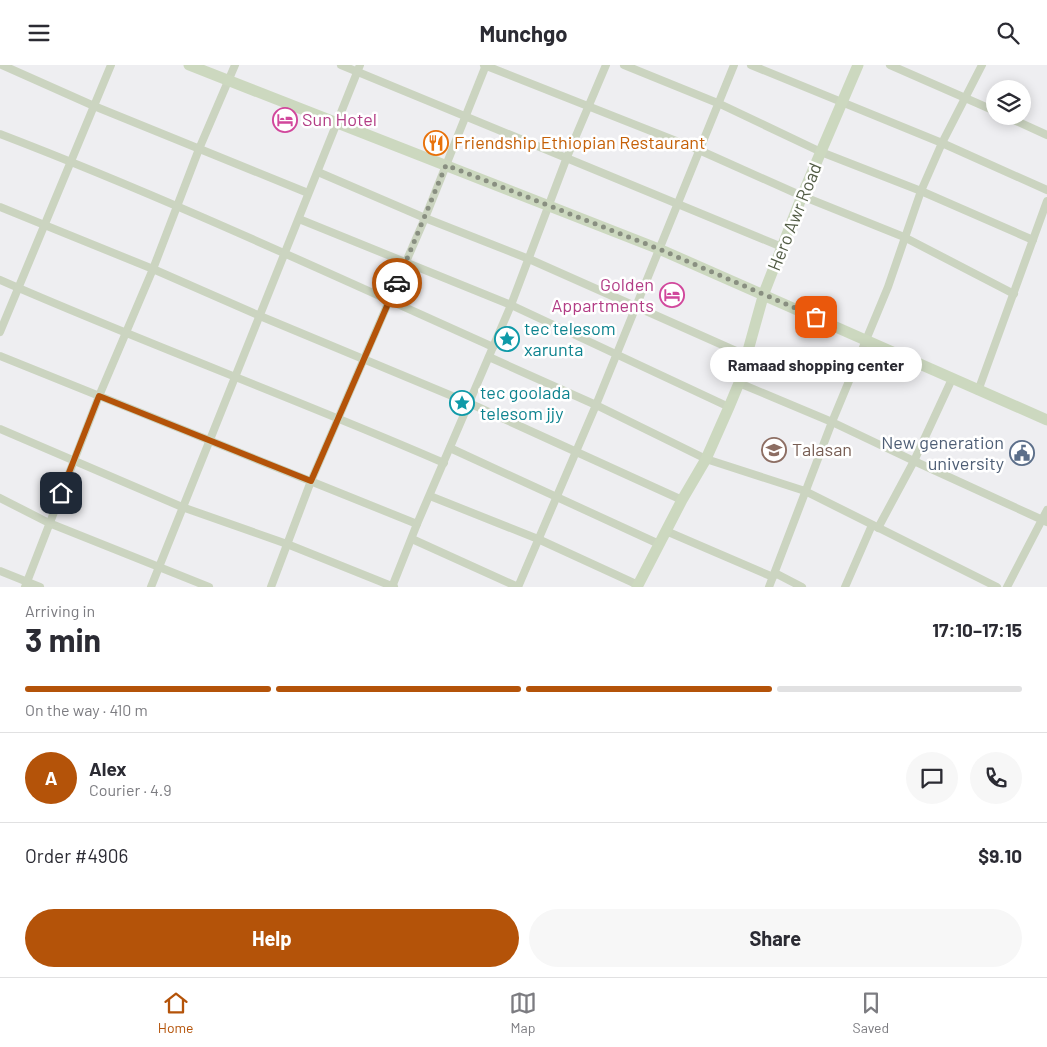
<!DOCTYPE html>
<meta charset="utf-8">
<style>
:root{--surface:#fff;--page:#f7f7f7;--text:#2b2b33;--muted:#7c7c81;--line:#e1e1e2;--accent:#b45309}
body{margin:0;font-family:Barlow,sans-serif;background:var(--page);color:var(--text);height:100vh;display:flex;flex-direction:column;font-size:19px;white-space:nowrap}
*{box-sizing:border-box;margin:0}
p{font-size:16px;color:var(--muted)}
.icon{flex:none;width:28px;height:28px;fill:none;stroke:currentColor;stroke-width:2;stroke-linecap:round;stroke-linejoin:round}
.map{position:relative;height:522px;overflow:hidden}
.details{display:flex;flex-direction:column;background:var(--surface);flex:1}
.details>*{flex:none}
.tools{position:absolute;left:986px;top:15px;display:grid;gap:10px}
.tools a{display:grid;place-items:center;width:45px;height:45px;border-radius:50%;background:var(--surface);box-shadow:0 2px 12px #0003;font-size:25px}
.pin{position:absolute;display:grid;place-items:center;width:42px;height:42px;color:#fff;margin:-21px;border-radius:10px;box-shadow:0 2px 8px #0006}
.courier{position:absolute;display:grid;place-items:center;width:50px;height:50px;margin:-25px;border:4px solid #b45309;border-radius:50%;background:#fff;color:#222;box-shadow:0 1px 6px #0007}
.bubble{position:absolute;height:35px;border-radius:18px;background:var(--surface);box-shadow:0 2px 12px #0003;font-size:16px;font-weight:700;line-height:35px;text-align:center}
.head em{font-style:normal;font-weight:700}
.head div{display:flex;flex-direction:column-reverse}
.head{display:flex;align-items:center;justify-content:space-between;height:85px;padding:0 25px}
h1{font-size:32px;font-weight:700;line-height:38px}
.bar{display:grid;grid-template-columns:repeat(4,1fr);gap:8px 5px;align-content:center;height:60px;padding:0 25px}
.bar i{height:6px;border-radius:4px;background:var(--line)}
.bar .selected{background:var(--accent)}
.bar p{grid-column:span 4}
.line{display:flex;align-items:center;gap:12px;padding:0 25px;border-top:1px solid var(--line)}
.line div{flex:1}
.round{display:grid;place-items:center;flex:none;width:52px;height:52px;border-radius:26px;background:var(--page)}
.primary-button{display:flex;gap:10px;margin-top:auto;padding:10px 25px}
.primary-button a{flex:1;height:58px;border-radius:30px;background:var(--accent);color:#fff;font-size:20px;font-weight:700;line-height:58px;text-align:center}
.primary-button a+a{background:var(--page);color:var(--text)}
header{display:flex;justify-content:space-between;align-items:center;height:65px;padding:0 25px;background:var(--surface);font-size:22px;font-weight:700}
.dock{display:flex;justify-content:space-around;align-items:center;height:70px;border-top:1px solid var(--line);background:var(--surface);font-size:14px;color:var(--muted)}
.dock a{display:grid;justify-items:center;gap:2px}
.dock .selected{color:var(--accent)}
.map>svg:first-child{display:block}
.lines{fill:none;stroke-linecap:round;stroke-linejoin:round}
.street{stroke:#cbd4c0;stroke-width:8}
.secondary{stroke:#ccd8bf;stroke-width:11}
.done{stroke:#898f81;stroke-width:5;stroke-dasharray:0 9}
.route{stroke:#b45309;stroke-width:6}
.labels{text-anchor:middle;stroke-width:5;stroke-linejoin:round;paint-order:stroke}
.hotel-label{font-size:18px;fill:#b23c85;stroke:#fff;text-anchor:start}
.food-label{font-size:18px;fill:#c56008;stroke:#fff;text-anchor:start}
.street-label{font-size:18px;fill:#525c45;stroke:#fff}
.culture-label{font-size:18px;fill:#0d838f;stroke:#fff;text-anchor:start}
.service-label{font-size:18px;fill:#4e5e75;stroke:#fff;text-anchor:end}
.education-label{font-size:18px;fill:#785e54;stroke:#fff;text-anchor:start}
</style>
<header><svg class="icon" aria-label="menu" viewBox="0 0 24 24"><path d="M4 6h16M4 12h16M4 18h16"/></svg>Munchgo<svg class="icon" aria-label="search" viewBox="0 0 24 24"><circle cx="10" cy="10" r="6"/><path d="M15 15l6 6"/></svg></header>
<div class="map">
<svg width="1047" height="522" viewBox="0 0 1047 522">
<rect width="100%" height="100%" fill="#eeeef1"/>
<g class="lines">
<g class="street">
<path d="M2,0l92,41 214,87"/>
<path d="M341,0l441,182"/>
<path d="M484,0l215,85 103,46 102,41 110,57"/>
<path d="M624,0l96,39 101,48 100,39 112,49"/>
<path d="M751,0l191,78 105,47"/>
<path d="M890,0l105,46"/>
<path d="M1005,51l42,19"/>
<path d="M0,69c167,64 330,140 493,213"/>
<path d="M318,107l107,46 104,41 216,96"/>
<path d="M0,142l153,62 107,47 209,87 213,97"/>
<path d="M299,154l212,86 218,102"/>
<path d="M0,215c146,64 297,119 444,183"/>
<path d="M0,267l111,-267"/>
<path d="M0,291l417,168"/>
<path d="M489,292l107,48 110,54 99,32 192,96"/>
<path d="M739,318l93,39 56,-135 33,-96 21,-48 40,-78"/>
<path d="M978,326l69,-190"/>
<path d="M0,364l182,78 105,37 107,43"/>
<path d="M450,383l209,96"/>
<path d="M430,431l108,43 100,46"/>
<path d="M0,433l49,25 160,64"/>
<path d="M878,463l36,-67 133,61"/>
<path d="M666,466l107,46"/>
<path d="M412,474l106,48"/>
<path d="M0,506l40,16"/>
<path d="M775,508l27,14"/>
<path d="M25,522l74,-191 54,-127 46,-120 36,-84"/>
<path d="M151,522l209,-522"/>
<path d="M271,522l40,-106 114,-263 61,-153"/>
<path d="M392,522l25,-63 94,-219 56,-148 39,-92"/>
<path d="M518,522l78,-182 138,-340"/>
<path d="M769,522l63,-165 82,39 38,-82"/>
<path d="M845,522l27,-62"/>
<path d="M1007,522l40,-77"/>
</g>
<g class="secondary">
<path d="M189,0l470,184 388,171"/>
<path d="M637,522l45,-87 24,-41 23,-52 10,-24 25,-90 38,-97 56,-131"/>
</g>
</g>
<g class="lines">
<path class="done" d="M397,218l49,-118 213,84 157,68"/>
<path class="route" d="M61,428l38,-97 212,85 86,-198"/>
</g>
<defs>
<symbol id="hotel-ring" viewBox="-11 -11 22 22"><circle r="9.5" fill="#fff" stroke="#d1479c" stroke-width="1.5"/><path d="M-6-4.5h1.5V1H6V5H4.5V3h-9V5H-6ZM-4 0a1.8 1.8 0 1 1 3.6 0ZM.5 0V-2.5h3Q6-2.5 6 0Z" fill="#d1479c"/></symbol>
<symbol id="restaurant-ring" viewBox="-11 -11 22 22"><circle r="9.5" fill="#fff" stroke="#e8710a" stroke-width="1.5"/><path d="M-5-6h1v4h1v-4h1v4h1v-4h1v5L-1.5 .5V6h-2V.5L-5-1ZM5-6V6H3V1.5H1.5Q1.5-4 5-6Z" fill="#e8710a"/></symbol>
<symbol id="sight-ring" viewBox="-11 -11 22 22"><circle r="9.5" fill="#fff" stroke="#0f9aa8" stroke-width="1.5"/><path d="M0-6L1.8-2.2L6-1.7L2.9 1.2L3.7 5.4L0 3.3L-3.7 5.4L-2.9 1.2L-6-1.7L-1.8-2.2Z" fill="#0f9aa8"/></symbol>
<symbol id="school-ring" viewBox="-11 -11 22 22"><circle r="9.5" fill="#fff" stroke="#8d6e63" stroke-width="1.5"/><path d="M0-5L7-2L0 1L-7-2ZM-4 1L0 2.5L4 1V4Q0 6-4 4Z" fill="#8d6e63"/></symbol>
<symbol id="civic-ring" viewBox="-11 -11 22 22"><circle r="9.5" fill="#fff" stroke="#5c6f8a" stroke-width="1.5"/><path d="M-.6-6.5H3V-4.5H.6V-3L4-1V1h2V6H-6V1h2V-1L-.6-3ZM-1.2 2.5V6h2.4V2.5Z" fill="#5c6f8a"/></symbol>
</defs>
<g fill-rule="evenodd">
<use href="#hotel-ring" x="271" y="41" width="28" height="28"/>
<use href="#restaurant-ring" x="422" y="64" width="28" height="28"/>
<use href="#hotel-ring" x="658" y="216" width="28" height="28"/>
<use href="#sight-ring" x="493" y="260" width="28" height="28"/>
<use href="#sight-ring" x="448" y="324" width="28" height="28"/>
<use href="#school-ring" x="760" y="371" width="28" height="28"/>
<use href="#civic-ring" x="1008" y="374" width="28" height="28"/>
</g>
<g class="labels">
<g class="hotel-label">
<text x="302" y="61">Sun Hotel</text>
<text x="654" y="226" text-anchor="end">Golden<tspan x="654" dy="21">Appartments</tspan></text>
</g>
<g class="food-label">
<text x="454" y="84">Friendship Ethiopian Restaurant</text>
</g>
<g class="street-label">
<text transform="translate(795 152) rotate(-68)" y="6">Hero Awr Road</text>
</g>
<g class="culture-label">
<text x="524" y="270">tec telesom<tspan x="524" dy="21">xarunta</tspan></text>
<text x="480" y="334">tec goolada<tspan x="480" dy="21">telesom jjy</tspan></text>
</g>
<g class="service-label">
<text x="1004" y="384">New generation<tspan x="1004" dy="21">university</tspan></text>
</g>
<g class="education-label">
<text x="792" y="391">Talasan</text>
</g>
</g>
</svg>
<div class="tools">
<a><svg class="icon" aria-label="layers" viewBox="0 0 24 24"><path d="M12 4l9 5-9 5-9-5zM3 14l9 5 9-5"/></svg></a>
</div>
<div class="pin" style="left:816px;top:252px;background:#ea580c"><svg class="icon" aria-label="bag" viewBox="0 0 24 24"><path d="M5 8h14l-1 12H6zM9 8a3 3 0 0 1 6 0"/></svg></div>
<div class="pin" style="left:61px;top:428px;background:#1f2937"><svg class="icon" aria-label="home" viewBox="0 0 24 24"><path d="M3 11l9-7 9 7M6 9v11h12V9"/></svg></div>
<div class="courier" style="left:397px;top:218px"><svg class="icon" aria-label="car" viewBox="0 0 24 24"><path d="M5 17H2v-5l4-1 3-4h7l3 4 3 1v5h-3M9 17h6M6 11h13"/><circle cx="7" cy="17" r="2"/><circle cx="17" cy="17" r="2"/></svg></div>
<div class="bubble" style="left:710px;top:282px;width:212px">Ramaad shopping center</div>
</div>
<section class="details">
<div class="head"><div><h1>3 min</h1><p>Arriving in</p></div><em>17:10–17:15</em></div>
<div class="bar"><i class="selected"></i><i class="selected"></i><i class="selected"></i><i></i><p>On the way · 410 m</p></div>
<div class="line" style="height:90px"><b class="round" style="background:var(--accent);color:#fff">A</b><div><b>Alex</b><p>Courier · 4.9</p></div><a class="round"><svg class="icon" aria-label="chat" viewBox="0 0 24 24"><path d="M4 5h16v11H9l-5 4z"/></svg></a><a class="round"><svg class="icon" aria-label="phone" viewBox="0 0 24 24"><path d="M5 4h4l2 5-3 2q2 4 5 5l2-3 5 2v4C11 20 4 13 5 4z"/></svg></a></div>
<div class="line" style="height:65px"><div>Order #4906</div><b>$9.10</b></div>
<div class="primary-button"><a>Help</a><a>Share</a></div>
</section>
<nav class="dock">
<a class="selected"><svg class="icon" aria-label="home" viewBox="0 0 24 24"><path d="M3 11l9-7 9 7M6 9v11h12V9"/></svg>Home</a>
<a><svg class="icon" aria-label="map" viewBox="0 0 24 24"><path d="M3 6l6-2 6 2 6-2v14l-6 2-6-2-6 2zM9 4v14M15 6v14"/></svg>Map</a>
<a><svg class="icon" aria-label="saved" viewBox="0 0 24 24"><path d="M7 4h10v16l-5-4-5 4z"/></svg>Saved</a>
</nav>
